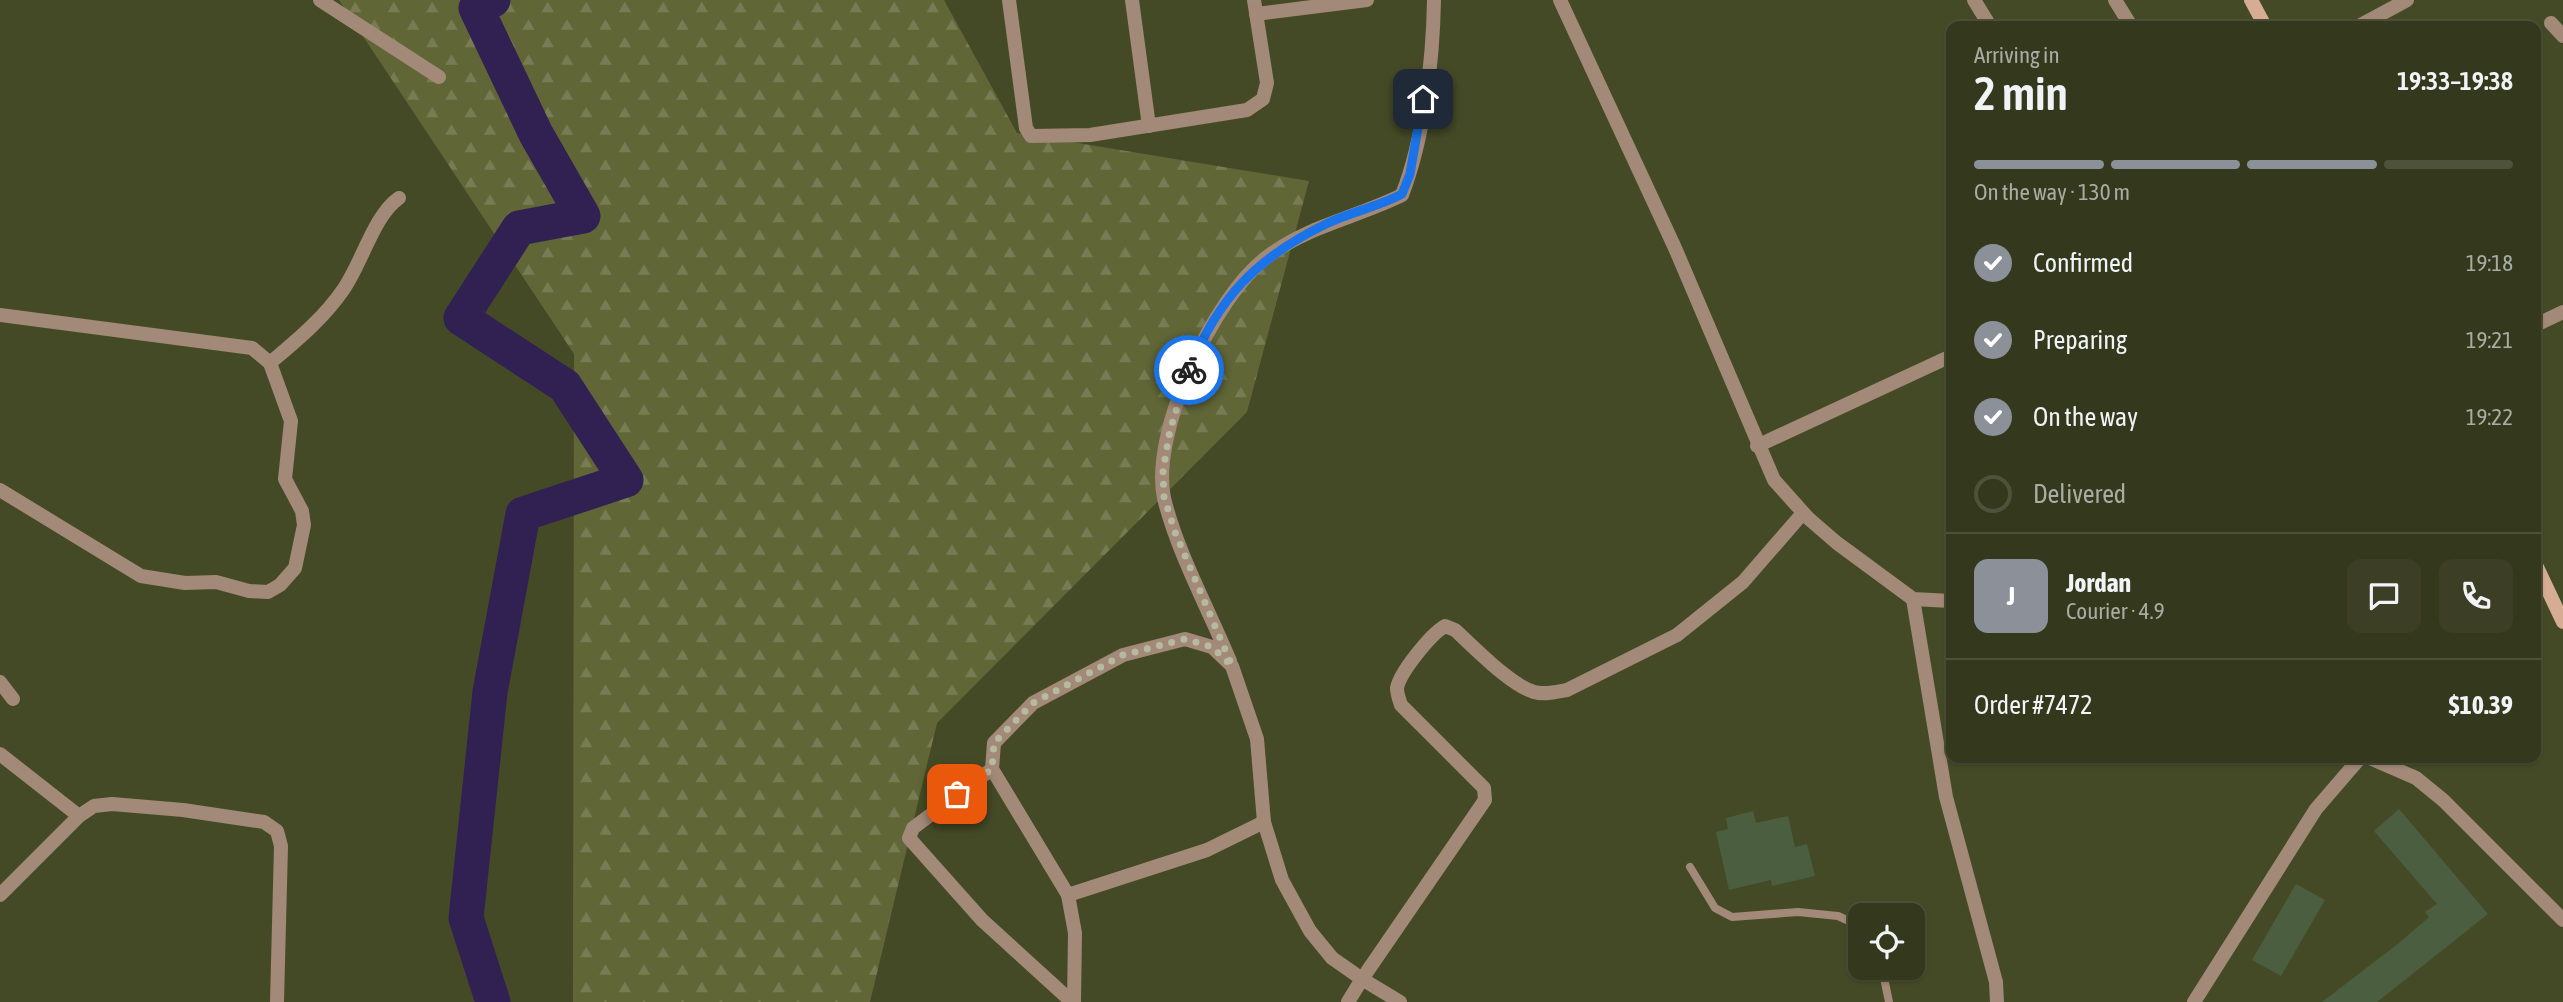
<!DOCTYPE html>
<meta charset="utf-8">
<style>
:root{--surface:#34381c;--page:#3c3f25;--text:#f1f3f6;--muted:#a9aca3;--line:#4e523b;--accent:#8c9099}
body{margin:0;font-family:"Asap Condensed",sans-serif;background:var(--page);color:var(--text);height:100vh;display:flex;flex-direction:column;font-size:26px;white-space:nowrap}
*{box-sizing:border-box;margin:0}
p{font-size:23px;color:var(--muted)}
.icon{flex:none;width:38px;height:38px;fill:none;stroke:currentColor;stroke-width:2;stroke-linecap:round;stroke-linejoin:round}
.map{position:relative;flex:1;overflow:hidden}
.sheet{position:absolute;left:1946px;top:21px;width:595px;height:742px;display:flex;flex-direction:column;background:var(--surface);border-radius:14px;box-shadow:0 2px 5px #0004,0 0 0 2px var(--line)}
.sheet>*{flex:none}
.controls{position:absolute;left:1848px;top:903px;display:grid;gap:14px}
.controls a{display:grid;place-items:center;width:77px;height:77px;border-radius:14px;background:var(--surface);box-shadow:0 2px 5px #0004,0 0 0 2px var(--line);font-size:35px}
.pin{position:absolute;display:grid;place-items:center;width:60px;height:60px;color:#fff;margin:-30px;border-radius:14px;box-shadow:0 4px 10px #0006}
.courier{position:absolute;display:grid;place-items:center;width:70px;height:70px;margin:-35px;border:5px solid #1a73e8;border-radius:50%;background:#fff;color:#222;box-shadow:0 2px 9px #0007}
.summary em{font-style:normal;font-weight:600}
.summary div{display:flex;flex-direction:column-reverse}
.summary{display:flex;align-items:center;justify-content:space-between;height:119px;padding:0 28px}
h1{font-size:46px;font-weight:600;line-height:52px}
.bar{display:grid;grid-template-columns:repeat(4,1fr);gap:10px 7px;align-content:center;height:84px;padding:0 28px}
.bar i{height:9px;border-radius:5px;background:var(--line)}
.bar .on{background:var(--accent)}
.bar p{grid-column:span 4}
.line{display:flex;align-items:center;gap:18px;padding:0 28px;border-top:2px solid var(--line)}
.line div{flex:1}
.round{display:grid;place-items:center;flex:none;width:74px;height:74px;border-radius:14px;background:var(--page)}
ol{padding:0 28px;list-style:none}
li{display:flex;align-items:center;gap:21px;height:77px}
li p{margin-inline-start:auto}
li .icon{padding:7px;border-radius:50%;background:var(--accent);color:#fff;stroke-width:4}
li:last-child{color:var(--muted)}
li i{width:38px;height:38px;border:4px solid var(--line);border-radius:50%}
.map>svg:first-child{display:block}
.forest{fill:url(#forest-firs)}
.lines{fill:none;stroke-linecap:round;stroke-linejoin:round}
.river{stroke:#302152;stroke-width:35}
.building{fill:#4b5f40}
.lane{stroke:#a28978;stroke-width:8}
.street{stroke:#a28978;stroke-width:14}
.secondary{stroke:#d6ad93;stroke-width:14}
.done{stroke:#b6baa0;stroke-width:7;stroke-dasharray:0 12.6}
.route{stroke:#1a73e8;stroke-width:9}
</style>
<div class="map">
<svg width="2563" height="1002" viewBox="0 0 2563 1002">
<defs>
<pattern id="forest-firs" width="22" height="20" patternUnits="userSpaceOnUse" patternTransform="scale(1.75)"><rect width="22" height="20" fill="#616637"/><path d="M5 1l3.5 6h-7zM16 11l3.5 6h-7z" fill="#787c54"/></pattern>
</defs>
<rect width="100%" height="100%" fill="#454a26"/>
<path class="forest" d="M339,0h605l73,133 292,48 -62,231 -310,311 -67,279h-297l1,-648z"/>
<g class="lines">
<path class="river" d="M493,0l-17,8 60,126 47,82 -64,12 -58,90 104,68 61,94 -103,34 -33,178 -24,226 27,84"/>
</g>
<g class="building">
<path d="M2399,809l89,105 -111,88h-55l77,-59 30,-26 -4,-5 12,-8 -63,-73z"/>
<path d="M1753,811l3,12 32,-7 7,31 12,-3 8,32 -43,10 -1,-6 -42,10 -13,-58 12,-3 -2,-11z"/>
<path d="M2296,884l29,16 -44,76 -29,-16z"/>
</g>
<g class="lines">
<g class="lane">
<path d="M1690,867l25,41 17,9 66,-5 40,4 22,10"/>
<path d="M1882,968l7,34"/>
</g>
<g class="street">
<path d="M320,0l119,77"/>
<path d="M1009,0l17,128 5,8 59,-1 157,-25 16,-11 4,-16 -13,-83"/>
<path d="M1132,0l17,126"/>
<path d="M1560,0l115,248 99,232 34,38 29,25 76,56 38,2"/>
<path d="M1974,0l16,26"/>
<path d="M2115,0l16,26"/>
<path d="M1256,14l111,-14"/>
<path d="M2551,23l12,13"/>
<path d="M2359,26l48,-26"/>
<path d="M0,315l252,33 18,15 21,58 -6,58 17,32 2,14 -9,43 -15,17 -12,7 -19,-1 -33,-9 -31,1 -44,-7 -141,-86"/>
<path d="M2536,325l27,-13"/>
<path d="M270,363c27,-23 53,-44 73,-73 19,-27 31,-75 56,-92"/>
<path d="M1757,446l194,-90"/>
<path d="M1913,599l33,198 50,185 1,20"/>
<path d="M1230,661c-21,-51 -53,-109 -66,-163 -14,-65 50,-202 103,-241 40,-31 91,-40 135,-62 22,-57 31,-134 32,-195"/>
<path d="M0,682l13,17"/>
<path d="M0,754l79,62"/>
<path d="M2370,758l46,20 27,22 120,120"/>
<path d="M992,769l-79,59 -4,10 73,82 90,82"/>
<path d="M0,895l79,-79 15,-10 18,-2 71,6 81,12 13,9 4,15 -4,156"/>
<path d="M1068,895l139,-45 57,-28"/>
<path d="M1074,1002l1,-69 -7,-38 -76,-126 2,-26 39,-40 90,-48 62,-16 27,8 20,19 25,73 7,83 18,58 28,51 22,27 30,21 -14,23"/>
<path d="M1400,1002l-38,-23 123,-179 -1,-12 -83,-83c-2,-6 -4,-11 -4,-17 3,-16 34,-54 48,-62l10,4c19,17 55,55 79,62 11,3 22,0 33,-2l110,-55 66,-53 60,-69"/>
<path d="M2194,1002l122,-193 44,-51"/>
</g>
<g class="secondary">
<path d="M2251,0l14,26"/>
<path d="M2536,565l27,57"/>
</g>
</g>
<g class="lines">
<path class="done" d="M957,794l35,-25 2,-26 39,-40 90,-48 62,-16 27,8 20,19 -57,-134 -11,-35 -1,-26 7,-41 19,-60"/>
<path class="route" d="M1189,370c29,-72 67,-112 137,-146 24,-12 52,-17 76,-30l8,-20 13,-75"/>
</g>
</svg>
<div class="controls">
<a><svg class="icon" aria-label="locate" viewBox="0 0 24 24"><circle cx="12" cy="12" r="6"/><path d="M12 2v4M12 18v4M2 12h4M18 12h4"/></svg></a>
</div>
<div class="pin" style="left:957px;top:794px;background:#ea580c"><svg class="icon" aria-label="bag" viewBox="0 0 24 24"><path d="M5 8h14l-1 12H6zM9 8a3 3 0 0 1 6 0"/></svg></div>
<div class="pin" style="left:1423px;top:99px;background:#1f2937"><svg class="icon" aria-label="home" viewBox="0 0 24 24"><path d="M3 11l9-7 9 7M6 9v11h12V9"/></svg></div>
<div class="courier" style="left:1189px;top:370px"><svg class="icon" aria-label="bike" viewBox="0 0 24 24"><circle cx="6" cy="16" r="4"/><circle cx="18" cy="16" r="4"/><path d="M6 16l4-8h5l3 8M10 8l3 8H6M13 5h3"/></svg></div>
<section class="sheet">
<div class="summary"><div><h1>2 min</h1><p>Arriving in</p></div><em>19:33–19:38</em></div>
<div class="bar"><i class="on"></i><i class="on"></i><i class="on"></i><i></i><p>On the way · 130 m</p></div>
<ol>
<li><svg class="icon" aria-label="check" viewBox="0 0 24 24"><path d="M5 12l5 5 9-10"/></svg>Confirmed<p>19:18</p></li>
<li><svg class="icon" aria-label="check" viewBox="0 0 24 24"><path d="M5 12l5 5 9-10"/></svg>Preparing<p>19:21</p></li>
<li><svg class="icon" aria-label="check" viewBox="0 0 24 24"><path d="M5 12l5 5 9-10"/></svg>On the way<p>19:22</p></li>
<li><i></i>Delivered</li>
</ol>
<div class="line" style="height:126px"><b class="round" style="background:var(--accent);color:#fff">J</b><div><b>Jordan</b><p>Courier · 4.9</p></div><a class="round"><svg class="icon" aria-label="chat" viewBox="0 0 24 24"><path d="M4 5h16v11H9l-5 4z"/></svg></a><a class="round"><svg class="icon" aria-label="phone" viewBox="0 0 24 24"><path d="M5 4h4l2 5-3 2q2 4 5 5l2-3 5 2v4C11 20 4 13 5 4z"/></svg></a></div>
<div class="line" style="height:91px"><div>Order #7472</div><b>$10.39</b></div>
</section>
</div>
